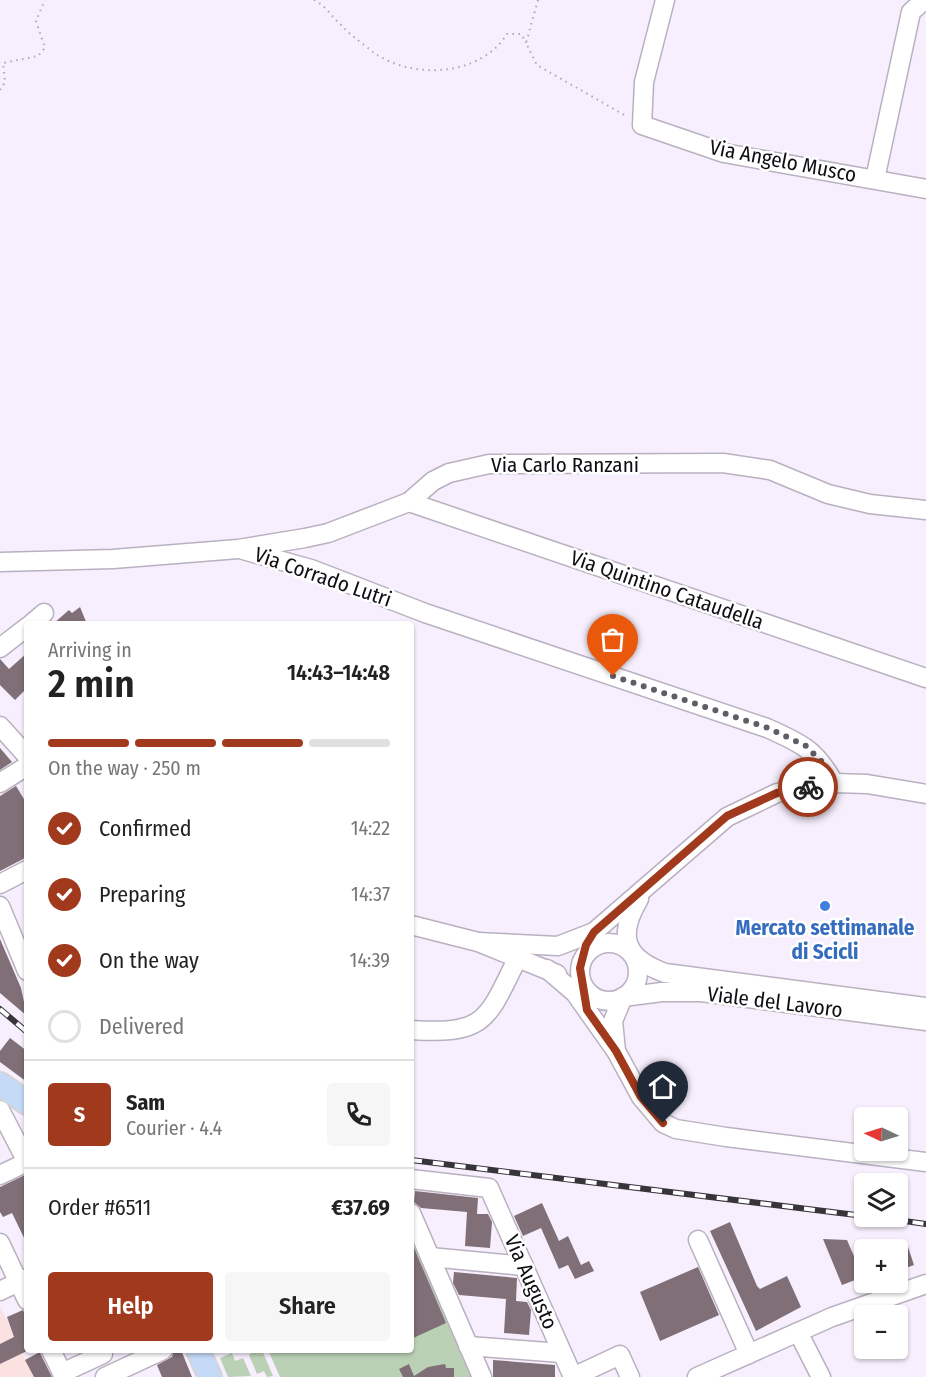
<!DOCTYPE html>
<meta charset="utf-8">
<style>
:root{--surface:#fff;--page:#f6f6f6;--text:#222;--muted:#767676;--line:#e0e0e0;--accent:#a1391c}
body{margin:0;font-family:"Fira Sans Condensed",sans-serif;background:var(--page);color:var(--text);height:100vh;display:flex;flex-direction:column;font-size:22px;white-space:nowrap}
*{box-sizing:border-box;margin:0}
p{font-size:20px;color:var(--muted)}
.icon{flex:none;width:33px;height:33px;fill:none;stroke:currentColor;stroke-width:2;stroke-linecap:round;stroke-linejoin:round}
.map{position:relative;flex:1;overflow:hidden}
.side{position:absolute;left:24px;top:621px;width:390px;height:732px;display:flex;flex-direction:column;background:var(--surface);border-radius:6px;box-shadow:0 2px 4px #0004}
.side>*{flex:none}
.needle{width:39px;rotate:274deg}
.controls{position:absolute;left:854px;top:1107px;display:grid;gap:12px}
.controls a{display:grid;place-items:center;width:54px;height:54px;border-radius:6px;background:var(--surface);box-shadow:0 2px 4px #0004;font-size:30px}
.pin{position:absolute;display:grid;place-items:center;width:51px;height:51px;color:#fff;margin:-62px -26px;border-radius:50% 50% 50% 0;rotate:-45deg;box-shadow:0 0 6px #0007}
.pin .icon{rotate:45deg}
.courier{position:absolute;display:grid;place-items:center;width:60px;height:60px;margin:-30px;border:4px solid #a1391c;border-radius:50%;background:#fff;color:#222;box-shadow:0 2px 8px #0007}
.head em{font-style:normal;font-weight:600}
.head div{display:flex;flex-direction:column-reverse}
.head{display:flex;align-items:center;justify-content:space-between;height:102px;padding:0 24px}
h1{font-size:39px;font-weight:600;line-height:45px}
.bar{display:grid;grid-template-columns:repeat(4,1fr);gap:9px 6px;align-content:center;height:72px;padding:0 24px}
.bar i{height:8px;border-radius:4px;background:var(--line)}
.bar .selected{background:var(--accent)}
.bar p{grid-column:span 4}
.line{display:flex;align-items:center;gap:15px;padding:0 24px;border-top:2px solid var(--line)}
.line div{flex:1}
.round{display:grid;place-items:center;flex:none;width:63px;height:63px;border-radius:6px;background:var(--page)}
ol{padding:0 24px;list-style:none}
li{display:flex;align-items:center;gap:18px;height:66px}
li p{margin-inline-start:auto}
li .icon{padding:6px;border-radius:50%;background:var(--accent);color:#fff;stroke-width:4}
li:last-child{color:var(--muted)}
li i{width:33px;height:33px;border:3px solid var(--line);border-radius:50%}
.cta{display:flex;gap:12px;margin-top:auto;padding:12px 24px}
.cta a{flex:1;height:69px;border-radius:6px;background:var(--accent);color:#fff;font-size:24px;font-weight:600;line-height:69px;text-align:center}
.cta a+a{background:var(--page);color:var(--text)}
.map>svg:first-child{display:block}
.education{fill:#fce1e1}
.green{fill:#bbd1b6}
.building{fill:#806f77}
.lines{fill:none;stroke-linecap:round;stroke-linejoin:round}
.minor-casing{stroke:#b9b0c0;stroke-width:21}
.major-casing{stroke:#d4d3d5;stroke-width:26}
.path{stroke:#aea8b3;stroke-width:2;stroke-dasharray:1.5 4.5;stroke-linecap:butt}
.minor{stroke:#fff;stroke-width:18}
.major{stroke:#c5daf7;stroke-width:22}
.rail-casing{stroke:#38343c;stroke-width:6}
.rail{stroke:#fff;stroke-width:4;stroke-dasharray:11;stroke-linecap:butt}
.done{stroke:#615c65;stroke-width:6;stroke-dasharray:0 10.8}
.route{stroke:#a1391c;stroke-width:8}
.shop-dot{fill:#3f7fe0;stroke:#fff;stroke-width:2}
.labels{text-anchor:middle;stroke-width:5;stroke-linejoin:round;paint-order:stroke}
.street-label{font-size:21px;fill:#100d13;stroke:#fff}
.shop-label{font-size:21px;font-weight:bold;fill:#366cbe;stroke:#fff}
</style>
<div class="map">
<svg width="926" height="1377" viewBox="0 0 926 1377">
<rect width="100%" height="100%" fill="#f7effd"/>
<path class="education" d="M0,1306l22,46 12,25h-34z"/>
<g class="green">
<path d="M416,1248l56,129h-192l-12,-27h143v-100z"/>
<path d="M255,1350h7l11,26 -6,1 -3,-6 -7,3 -8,-19z"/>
<path d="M232,1353l3,8 8,-3 8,18 -23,1 -8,-19z"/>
</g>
<g class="building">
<path d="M80,607l7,17h-34l16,-14 3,3z"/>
<path d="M27,653v35l-12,12 -15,-15v-26l9,10z"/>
<path d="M0,748l12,14 -12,8z"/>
<path d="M16,786l11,18v53l-27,14v-75z"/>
<path d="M0,939l21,49 6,28 -27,-23z"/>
<path d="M10,1038l17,13v31l-27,-20v-11z"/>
<path d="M27,1174v70l-15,-31 -9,4 -3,-5v-25z"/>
<path d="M415,1191l63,7 -1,16h11l4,8 -2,26 -25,-2 2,-34 -46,-4 -7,-6z"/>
<path d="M542,1203l17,38 9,-5 13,29 8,-4 5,10 -19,8 -7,-14 -9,4 -18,-41 -18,8 -9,-20z"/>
<path d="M730,1222l27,64 3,3 27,-13 14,31 -45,24 -46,-100z"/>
<path d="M823,1239l24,1 16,37 -21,8z"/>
<path d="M411,1241l35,82 -35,16z"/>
<path d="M908,1247l6,18 -17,6v-20z"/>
<path d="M698,1267l21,48 -59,26 -20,-49z"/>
<path d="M454,1272l63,6 -1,23 11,1 4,8 -2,25 -25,-2 2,-34 -47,-4 -6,-12z"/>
<path d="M23,1310l4,8v33l-27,13v-20l14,-7 -7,-20z"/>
<path d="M174,1350h7l11,27h-30l-5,-12 15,-8z"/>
<path d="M40,1352l1,3 11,22h-18l-9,-17z"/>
<path d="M493,1360l62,5v12h-62z"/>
<path d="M409,1364l5,12 14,-9 17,-3 1,4h8v9h-51l-4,-8z"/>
</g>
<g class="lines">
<defs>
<g id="minor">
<path d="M665,0l-21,82 -2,43 82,28 202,36"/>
<path d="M875,179l36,-167 13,-12"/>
<path d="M409,502l517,176"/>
<path d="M243,550l68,19 114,44 342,115c34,15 49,22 67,55"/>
<path d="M0,562l113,-3 125,-10 67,-11 23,-5 81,-31 24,-21 16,-8 40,-9 234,-1 47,7 58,24 42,10 56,6"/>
<path d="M31,624l13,-11"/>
<path d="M0,648l27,-21"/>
<path d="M0,726l27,30"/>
<path d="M0,783l27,-17"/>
<path d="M0,884l27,-14"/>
<path d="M639,899c-22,37 -15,59 26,74l261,34"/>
<path d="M0,906l27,65"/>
<path d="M411,925l67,17 79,32"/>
<path d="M478,942l80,4 36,-14 133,-115 50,-24 57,-10 33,1 59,10"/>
<circle cx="609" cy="972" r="29"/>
<path d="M547,969l28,24 41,58 25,46 22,26 13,6 50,8 200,25"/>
<path d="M411,1030c75,5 76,-10 107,-73"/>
<path d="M616,1051l-3,-30 10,-24 39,-5h39l225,29"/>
<path d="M0,1110l27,52 -27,13"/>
<path d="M411,1179l78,9 84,189 47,-22 10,22"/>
<path d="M411,1213l71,164"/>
<path d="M698,1240l51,114"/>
<path d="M0,1243l27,57"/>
<path d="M430,1257l94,9"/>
<path d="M0,1291l27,-13"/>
<path d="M798,1332l23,45"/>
<path d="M468,1346l94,7"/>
<path d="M51,1350l13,27"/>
<path d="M62,1373l41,-19 -2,-4"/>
<path d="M105,1377l58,-27"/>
<path d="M697,1377l135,-60 94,-33"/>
</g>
<g id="major">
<path d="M0,1084l27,19"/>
<path d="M198,1350l12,27"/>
</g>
</defs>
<use href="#minor" class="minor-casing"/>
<use href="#major" class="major-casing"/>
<g class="path">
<path d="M314,0c11,5 18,17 27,25 9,10 21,18 32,27 38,28 107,25 134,-18h14l5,9"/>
<path d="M538,0l-12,43 11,22 89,51"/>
<path d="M0,90l5,-8 -2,-19 35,-7 7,-8 -9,-27 9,-21"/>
</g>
<use href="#minor" class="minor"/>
<use href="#major" class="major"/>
<defs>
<g id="rail">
<path d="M0,1009l27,23"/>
<path d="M411,1160l453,56"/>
<path d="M869,1216l57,8"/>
</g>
</defs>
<use href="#rail" class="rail-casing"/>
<use href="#rail" class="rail"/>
</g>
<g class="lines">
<path class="done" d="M613,676l155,52 38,18 16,16 12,21 -26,4"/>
<path class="route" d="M663,1123l-22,-26 -25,-46 -29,-41 -7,-42 6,-23 8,-13 133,-116 50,-23 31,-6"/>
</g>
<circle class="shop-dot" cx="825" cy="906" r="6"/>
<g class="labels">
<g class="street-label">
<text transform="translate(783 161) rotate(11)" y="7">Via Angelo Musco</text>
<text x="565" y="472">Via Carlo Ranzani</text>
<text transform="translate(323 577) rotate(19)" y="7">Via Corrado Lutri</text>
<text transform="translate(667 590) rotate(19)" y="7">Via Quintino Cataudella</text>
<text transform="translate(775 1002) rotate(7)" y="7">Viale del Lavoro</text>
<text transform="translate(531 1282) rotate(66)" y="7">Via Augusto</text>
</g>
<g class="shop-label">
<text x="825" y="935">Mercato settimanale<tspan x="825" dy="24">di Scicli</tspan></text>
</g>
</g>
</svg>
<div class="controls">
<a><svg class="needle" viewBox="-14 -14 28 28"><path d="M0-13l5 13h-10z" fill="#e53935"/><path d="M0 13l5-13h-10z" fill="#767676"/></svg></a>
<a><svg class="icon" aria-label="layers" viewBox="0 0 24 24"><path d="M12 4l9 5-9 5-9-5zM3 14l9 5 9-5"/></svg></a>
<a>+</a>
<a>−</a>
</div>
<div class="pin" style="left:613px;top:676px;background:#ea580c"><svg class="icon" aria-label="bag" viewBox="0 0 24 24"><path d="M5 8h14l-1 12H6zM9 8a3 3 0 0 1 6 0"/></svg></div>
<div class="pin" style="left:663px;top:1123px;background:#1f2937"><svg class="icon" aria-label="home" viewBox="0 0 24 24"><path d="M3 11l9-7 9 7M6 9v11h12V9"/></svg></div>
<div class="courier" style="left:808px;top:787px"><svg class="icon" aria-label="bike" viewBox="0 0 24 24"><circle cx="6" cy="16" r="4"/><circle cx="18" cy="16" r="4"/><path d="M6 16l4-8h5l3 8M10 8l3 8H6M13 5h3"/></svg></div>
<section class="side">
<div class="head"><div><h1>2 min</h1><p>Arriving in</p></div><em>14:43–14:48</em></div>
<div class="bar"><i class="selected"></i><i class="selected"></i><i class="selected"></i><i></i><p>On the way · 250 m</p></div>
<ol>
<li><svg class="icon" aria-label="check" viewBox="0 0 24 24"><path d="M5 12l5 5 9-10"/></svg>Confirmed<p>14:22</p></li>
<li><svg class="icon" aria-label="check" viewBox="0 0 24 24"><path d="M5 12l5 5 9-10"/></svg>Preparing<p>14:37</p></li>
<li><svg class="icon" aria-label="check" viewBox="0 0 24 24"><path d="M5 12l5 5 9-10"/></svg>On the way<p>14:39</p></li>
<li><i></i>Delivered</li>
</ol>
<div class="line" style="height:108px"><b class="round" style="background:var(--accent);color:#fff">S</b><div><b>Sam</b><p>Courier · 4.4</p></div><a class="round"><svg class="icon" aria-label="phone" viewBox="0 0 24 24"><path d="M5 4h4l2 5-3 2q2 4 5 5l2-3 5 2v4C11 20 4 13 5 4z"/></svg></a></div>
<div class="line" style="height:78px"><div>Order #6511</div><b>€37.69</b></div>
<div class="cta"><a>Help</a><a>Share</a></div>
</section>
</div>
